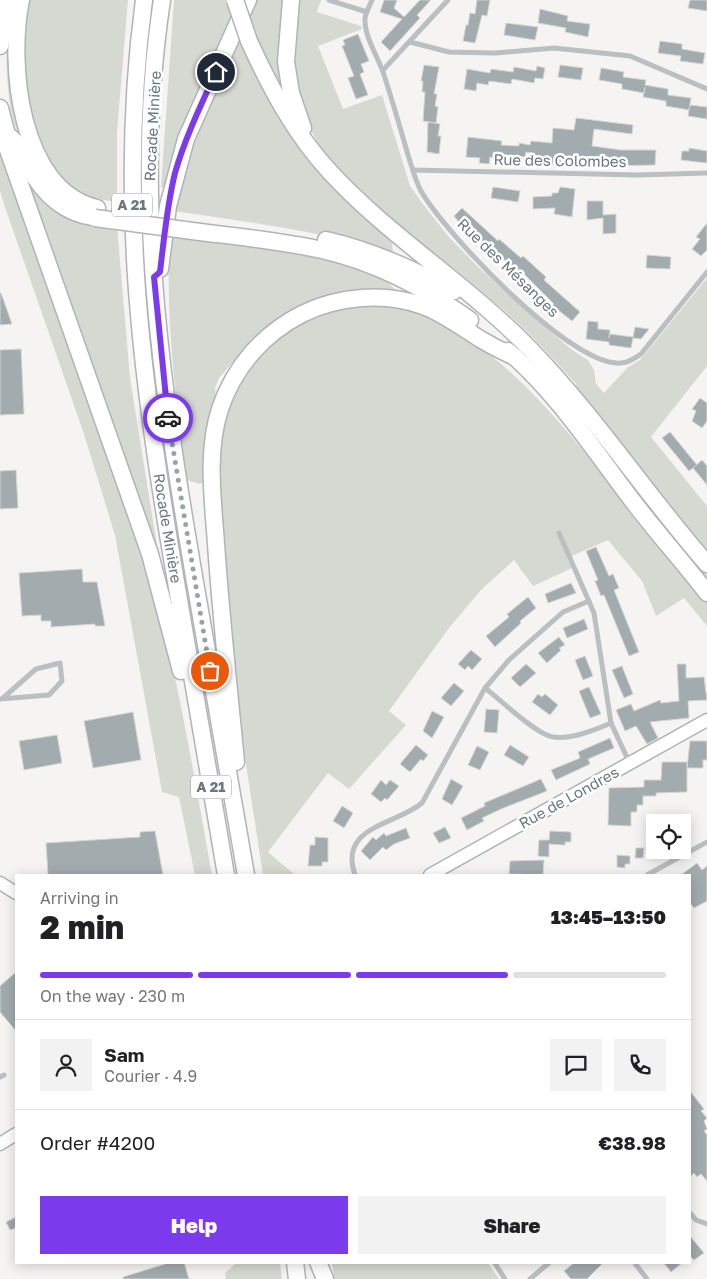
<!DOCTYPE html>
<meta charset="utf-8">
<style>
:root{--surface:#fff;--page:#f2f2f2;--text:#202124;--muted:#757577;--line:#e0e0e0;--accent:#7c3aed}
body{margin:0;font-family:"Golos Text",sans-serif;background:var(--page);color:var(--text);height:100vh;display:flex;flex-direction:column;font-size:19px;white-space:nowrap}
*{box-sizing:border-box;margin:0}
p{font-size:16px;color:var(--muted)}
.icon{flex:none;width:28px;height:28px;fill:none;stroke:currentColor;stroke-width:2;stroke-linecap:round;stroke-linejoin:round}
.map{position:relative;flex:1;overflow:hidden}
.sheet{position:absolute;left:15px;top:874px;width:676px;height:390px;display:flex;flex-direction:column;background:var(--surface);border-radius:0px;box-shadow:0 2px 12px #0003}
.sheet>*{flex:none}
.controls{position:absolute;left:646px;top:814px;display:grid;gap:10px}
.controls a{display:grid;place-items:center;width:45px;height:45px;border-radius:0px;background:var(--surface);box-shadow:0 2px 12px #0003;font-size:25px}
.pin{position:absolute;display:grid;place-items:center;width:42px;height:42px;color:#fff;margin:-21px;border:2px solid #fff;border-radius:50%;box-shadow:0 1px 5px #0007}
.courier{position:absolute;display:grid;place-items:center;width:50px;height:50px;margin:-25px;border:4px solid #7c3aed;border-radius:50%;background:#fff;color:#222;box-shadow:0 1px 6px #0007}
.summary em{font-style:normal;font-weight:800}
.summary div{display:flex;flex-direction:column-reverse}
.summary{display:flex;align-items:center;justify-content:space-between;height:85px;padding:0 25px}
h1{font-size:32px;font-weight:800;line-height:38px}
.bar{display:grid;grid-template-columns:repeat(4,1fr);gap:8px 5px;align-content:center;height:60px;padding:0 25px}
.bar i{height:6px;border-radius:4px;background:var(--line)}
.bar .on{background:var(--accent)}
.bar p{grid-column:span 4}
.line{display:flex;align-items:center;gap:12px;padding:0 25px;border-top:1px solid var(--line)}
.line div{flex:1}
.round{display:grid;place-items:center;flex:none;width:52px;height:52px;border-radius:0px;background:var(--page)}
.button{display:flex;gap:10px;margin-top:auto;padding:10px 25px}
.button a{flex:1;height:58px;border-radius:0px;background:var(--accent);color:#fff;font-size:20px;font-weight:800;line-height:58px;text-align:center}
.button a+a{background:var(--page);color:var(--text)}
.map>svg:first-child{display:block}
.green{fill:#d5d9d1}
.building{fill:#a2abae;stroke:#d6d6d4}
.lines{fill:none;stroke-linecap:round;stroke-linejoin:round}
.secondary-casing{stroke:#acb3b6;stroke-width:15}
.highway-casing{stroke:#b0b4b6;stroke-width:19}
.street{stroke:#babfc1;stroke-width:5}
.secondary{stroke:#fff;stroke-width:12}
.highway{stroke:#fff;stroke-width:16}
.highway-bridge-casing{stroke:#b0b4b6;stroke-width:19;stroke-linecap:butt}
.highway-bridge{stroke:#fff;stroke-width:16}
.done{stroke:#99a3a7;stroke-width:5;stroke-dasharray:0 9}
.route{stroke:#7c3aed;stroke-width:6}
.labels{text-anchor:middle;stroke-width:5;stroke-linejoin:round;paint-order:stroke}
.shield{fill:#fff;stroke:#95a0a5;stroke-width:1}
.shield-label{font-size:14px;font-weight:bold;fill:#67787f}
.street-label{font-size:15px;fill:#67787f;stroke:#fff}
</style>
<div class="map">
<svg width="707" height="1279" viewBox="0 0 707 1279">
<rect width="100%" height="100%" fill="#f5f4f2"/>
<g class="green">
<path d="M26,0h102l-11,132v70l-38,-6 -29,-31 -18,-36 -12,-73z"/>
<path d="M174,0h56l6,15 -68,173 -7,-1z"/>
<path d="M256,0h32l-6,95 -25,-54 -8,-25z"/>
<path d="M298,0h23l-4,12 44,14 1,3 -44,17 25,63 39,-14 28,91 12,17 26,33 29,30 50,46 45,38 16,10 6,10 2,14 8,9 24,-26 12,-7 67,-82v88l-56,71 56,69v47l-129,-161 -2,-8c-26,-29 -52,-58 -83,-83 -68,-57 -177,-116 -196,-211 -6,-31 -2,-59 1,-90z"/>
<path d="M7,23l26,133c-4,-6 -9,-12 -13,-19 -15,-27 -14,-84 -13,-114z"/>
<path d="M241,31l11,29 140,183 1,10c-72,-22 -145,-31 -219,-42l11,-49z"/>
<path d="M0,135l147,427c29,103 46,208 65,313h-17l-16,-78 -17,-5 -47,-257 -31,-101 -78,-224 -6,-19z"/>
<path d="M32,186l85,40 13,152 33,205 -134,-395z"/>
<path d="M170,232l116,14 100,30c3,10 10,15 20,19l-21,-1 -118,35 -19,16 -29,33 -4,10 2,13 -9,78 -8,5 -13,-4c-12,-83 -22,-165 -17,-248z"/>
<path d="M374,304c17,2 33,4 48,10 85,35 148,120 203,189 27,34 55,65 82,99v24l-23,-28 -28,18 -14,-35 -34,-41 -41,18 5,10 -39,18 -19,-26 -33,30 -32,38 -60,83 17,14 -57,64 -21,-16 -60,79 27,23h-32l-22,-143 -25,-249 9,-73 12,-25 17,-24 18,-19 21,-16 28,-13 25,-7z"/>
<path d="M611,452l96,119v14l-100,-128z"/>
<path d="M236,1263h44l2,16h-56l-1,-6z"/>
<path d="M332,1263h156l11,16h-165z"/>
</g>
<g class="building">
<path d="M384,0h13l-3,8 10,9 16,-17h11l-14,15 3,3 -30,33 -9,-9 21,-23 -22,-7z"/>
<path d="M477,0h13l-3,16 -5,-1 -7,28 -12,-2 3,-16h2l2,-12 5,1z"/>
<path d="M690,0h17v11l-19,-3z"/>
<path d="M540,9l28,7 -1,5 23,3 -2,13 -23,-5 1,-4 -28,-5z"/>
<path d="M506,23l32,4 -3,13 -31,-5z"/>
<path d="M358,34l11,27 -8,3 3,8 -4,2 8,21 -12,4 -8,-21 6,-2 -12,-30 3,-1 -2,-5z"/>
<path d="M660,41l22,3v5l23,4 -2,11 -23,-3 1,-5 -23,-3z"/>
<path d="M424,65l15,2 -5,27h3l-2,12 3,1 -2,16 -13,-2 2,-29h-3l1,-11h-2z"/>
<path d="M560,65l23,3 -2,12 -23,-3z"/>
<path d="M537,66l8,2 -2,11 -8,-1 -1,5 -22,-4 -1,5 -22,-3 -1,4 -11,-2 -1,8 -12,-2 3,-20 23,4 1,-4 22,3 1,-5 22,4z"/>
<path d="M601,68l23,4 -1,5 23,3 -1,5 23,4v6l23,3 -2,12 -23,-4v-5l-23,-4 2,-10 -1,6 -22,-4v-5l-23,-4z"/>
<path d="M690,105l17,2v12l-19,-3z"/>
<path d="M576,118l57,7 -1,9 -38,-5 -2,17 29,4h35l-1,15 -58,1 1,-9h-28l-1,8h-8l-11,-1v-4l-18,-3v-4l-6,-1 -1,5 -16,-2v5l-19,-3 -1,7 -10,-1 1,-5 -14,-1 2,-20 34,4 -1,4 18,1v-3l11,2 1,-4 21,2 1,-15 21,2z"/>
<path d="M428,122l12,2 -2,12h3l-2,18 -12,-2z"/>
<path d="M689,148l18,3v12l-26,-3 1,-9h7z"/>
<path d="M493,187l27,4 -2,11 -27,-4z"/>
<path d="M560,187l15,2 -3,28 -18,-3 1,-6 -22,1v-12l19,-1v-3h6z"/>
<path d="M587,201h16v14l13,-1v19l-13,1v-16l-16,2z"/>
<path d="M462,208l36,33 1,-2 22,19 2,-2 23,21 -2,3 36,32 -8,9 -19,-15 1,-2 -35,-35 -2,1 -55,-44 -8,-10z"/>
<path d="M707,223v27l-6,6 -9,-7 8,-10 -4,-2z"/>
<path d="M647,255l24,2 -1,12 -24,-1z"/>
<path d="M0,293h1l11,31 -12,1z"/>
<path d="M588,321l10,1v7l12,1 -1,8 1,-4 23,3 2,-10 14,2 -8,10 -8,-1 -2,10 -22,-3v-3l-23,-3z"/>
<path d="M21,349l3,65 -24,1v-65z"/>
<path d="M700,398l7,5v18l-5,7 -10,-7 4,-10 -4,-2z"/>
<path d="M670,432l27,33 -8,6 -27,-33z"/>
<path d="M702,460l5,6v19l-14,-17z"/>
<path d="M16,470l2,38 -18,1v-38z"/>
<path d="M596,547l13,29 4,-2 6,14 -5,2 25,62 -10,4 -25,-61 -3,1 -6,-15 3,-1 -12,-29z"/>
<path d="M82,569l1,13h14l8,44h-10v-2l-44,3v-6h-10v-6l-19,1 -3,-43z"/>
<path d="M571,583l5,10 -28,10 -3,-9z"/>
<path d="M528,597l8,11 -16,13 1,2 -26,24 -9,-11 23,-19 -2,-3z"/>
<path d="M584,619l4,10 -21,9 -4,-10z"/>
<path d="M559,637l6,8 -6,3 2,2 -14,13 -9,-10z"/>
<path d="M471,650l11,9 -10,11 -4,-4 -3,4 -7,-6z"/>
<path d="M585,656l8,20 -10,4 -8,-20z"/>
<path d="M526,664l10,9 -16,14 -9,-9z"/>
<path d="M677,664h9v14l18,-1 3,23 -19,1 1,17 -39,4 8,16 -11,6 -11,-18 -11,5 -9,-21 15,-6 3,7 26,-11 1,3 18,-2z"/>
<path d="M622,666l11,28 -9,4 -12,-28z"/>
<path d="M454,683l10,8 -13,15 -10,-8z"/>
<path d="M589,687l12,27 -11,4 -11,-27z"/>
<path d="M538,694l4,3 3,-3 13,11 -8,10 -18,-13z"/>
<path d="M486,709l13,1 -2,23 -13,-1z"/>
<path d="M432,711l12,6 -12,21 -9,-7z"/>
<path d="M133,712l8,48 -48,8 -9,-47z"/>
<path d="M57,735l5,28 -38,7 -5,-29z"/>
<path d="M610,738l4,10 -26,11 2,5 -34,16 -5,-10 29,-12 -2,-6z"/>
<path d="M690,741h17v19h-4v8h-16z"/>
<path d="M416,745l12,10 -5,6 -2,-2 -11,13 -10,-8z"/>
<path d="M510,745l19,12 -6,9 -19,-11z"/>
<path d="M477,746l12,6 -9,18 -12,-5z"/>
<path d="M662,762h25v30l-31,1v3h-13v9h-6v7h-6v14l-23,-1 1,-37 35,-1v-7h17z"/>
<path d="M451,779l12,7 -11,19 -10,-6z"/>
<path d="M541,779l6,12 -46,18 -19,9 2,3 -17,9 -6,-12 24,-12 -1,-3z"/>
<path d="M381,780l5,5 4,-5 9,6 -12,14 -2,-2 -4,4 -10,-8z"/>
<path d="M342,806l11,7 -9,15 -11,-7z"/>
<path d="M445,827l6,11 -12,5 -6,-10z"/>
<path d="M406,828l4,10 -16,6 -8,6 -3,-3 -13,13 -9,-9 12,-14 3,3 8,-7 2,3z"/>
<path d="M155,831l8,44h-115l-2,-32 94,-6v-5z"/>
<path d="M550,831l21,1v10h-6v3l-16,-1v13l-11,-1 1,-16h10z"/>
<path d="M315,837l13,1v24h-6v4h-14l2,-21h5z"/>
<path d="M636,848h8l-1,10h-8z"/>
<path d="M617,855l13,1v8h-5v4l-8,-1z"/>
<path d="M544,860l-1,15 -34,-1 1,-13z"/>
<path d="M697,863l5,7 5,-4v35l-13,7 -4,-5v-28h-9z"/>
<path d="M16,972v59l-16,-19v-26z"/>
<path d="M690,1091l14,18 -3,2 6,7 -3,3 3,8 -3,2 3,4v46l-6,-7 -4,3 -3,-4 -4,4z"/>
<path d="M16,1217v11l-6,2 -4,-8z"/>
<path d="M690,1236l14,17 -10,7 -4,-4z"/>
<path d="M165,1262h19l5,17h-66v-2l42,-13z"/>
<path d="M575,1262h29l-17,17h-16l-7,-8z"/>
<path d="M663,1262h20l-12,10z"/>
</g>
<g class="lines">
<defs>
<g id="secondary">
<path d="M430,875l277,-155"/>
<path d="M0,883l16,10"/>
<path d="M0,1144l16,-10"/>
</g>
<g id="highway">
<path d="M21,0c-13,63 -2,190 76,208"/>
<path id="s1" d="M144,0c-27,201 -2,384 32,582 17,98 33,195 50,293"/>
<path d="M162,0c-30,194 0,390 33,582 17,98 34,195 51,293"/>
<path d="M291,0l-5,62 5,31 12,35"/>
<path d="M249,41c21,46 45,92 81,131 60,65 138,113 200,177 65,67 116,145 177,215"/>
<path d="M0,46l8,-46"/>
<path d="M0,108l7,27v12l143,407 31,117"/>
<path d="M7,135c12,7 14,19 21,31 14,26 35,47 65,51"/>
<path d="M200,232c41,5 82,9 122,18 53,12 103,38 148,70"/>
<path d="M326,240c45,10 87,29 128,51"/>
<path d="M160,269l8,-63 18,-67 62,-139"/>
<path d="M508,351c50,43 87,101 127,153 23,30 49,59 72,89"/>
<path d="M236,762c-7,-73 -15,-145 -20,-218 -3,-44 -10,-92 4,-135 14,-42 43,-75 82,-95 36,-18 83,-22 121,-8 22,8 39,22 59,34 10,6 22,12 33,17"/>
<path d="M295,1262l2,17"/>
<path d="M318,1262l7,17"/>
</g>
</defs>
<use href="#secondary" class="secondary-casing"/>
<use href="#highway" class="highway-casing"/>
<g class="street">
<path d="M329,0l38,12"/>
<path d="M372,0c-2,5 -6,12 -7,18 -1,18 12,37 18,54 9,27 17,55 25,83 4,12 7,25 13,36 24,42 151,177 200,172 8,0 14,-5 20,-9l66,-82"/>
<path d="M410,42l39,10 46,1 59,-5 76,8 77,33"/>
<path d="M383,70l65,-70"/>
<path d="M413,170l224,5 70,-2"/>
<path d="M559,533l35,80 17,110 19,41"/>
<path d="M485,688c17,13 43,39 62,47 17,8 48,-5 64,-12"/>
<path d="M0,699l49,-4 13,-14 -2,-18 -24,6 -33,29"/>
<path d="M355,875c-17,-49 41,-50 67,-72l63,-115 24,-28 54,-48 26,-11"/>
<path d="M647,875l60,-33"/>
<path d="M0,1077l4,-2"/>
<path d="M690,1213l6,7 11,4"/>
<path d="M494,1262l11,17"/>
<path d="M634,1262l13,17"/>
<path d="M530,1279l20,-17"/>
</g>
<use href="#secondary" class="secondary"/>
<use href="#highway" class="highway"/>
<defs>
<g id="highway-bridge">
<path d="M235,0l14,41"/>
<path d="M95,218l105,14"/>
</g>
</defs>
<use href="#highway-bridge" class="highway-bridge-casing"/>
<use href="#highway-bridge" class="highway-bridge"/>
</g>
<g class="lines">
<path class="done" d="M168,418l42,253"/>
<path class="route" d="M168,418l-14,-141 6,-5c4,-33 7,-67 15,-99 10,-35 26,-68 41,-101"/>
</g>
<g class="labels">
<g class="shield">
<rect x="112" y="193.5" width="40" height="23" rx="4"/>
<rect x="191" y="775.5" width="40" height="23" rx="4"/>
</g>
<g class="shield-label">
<text x="132" y="210">A 21</text>
<text x="211" y="792">A 21</text>
</g>
<g class="street-label">
<text transform="translate(153 126) rotate(-87)" y="5">Rocade Minière</text>
<text transform="translate(560 161) rotate(1)" y="5">Rue des Colombes</text>
<text transform="translate(508 268) rotate(44)" y="5">Rue des Mésanges</text>
<text dy="5" stroke="none"><textPath href="#s1" startOffset="531">Rocade Minière</textPath></text>
<text transform="translate(569 798) rotate(-29)" y="5">Rue de Londres</text>
</g>
</g>
</svg>
<div class="controls">
<a><svg class="icon" aria-label="locate" viewBox="0 0 24 24"><circle cx="12" cy="12" r="6"/><path d="M12 2v4M12 18v4M2 12h4M18 12h4"/></svg></a>
</div>
<div class="pin" style="left:210px;top:671px;background:#ea580c"><svg class="icon" aria-label="bag" viewBox="0 0 24 24"><path d="M5 8h14l-1 12H6zM9 8a3 3 0 0 1 6 0"/></svg></div>
<div class="pin" style="left:216px;top:72px;background:#1f2937"><svg class="icon" aria-label="home" viewBox="0 0 24 24"><path d="M3 11l9-7 9 7M6 9v11h12V9"/></svg></div>
<div class="courier" style="left:168px;top:418px"><svg class="icon" aria-label="car" viewBox="0 0 24 24"><path d="M5 17H2v-5l4-1 3-4h7l3 4 3 1v5h-3M9 17h6M6 11h13"/><circle cx="7" cy="17" r="2"/><circle cx="17" cy="17" r="2"/></svg></div>
<section class="sheet">
<div class="summary"><div><h1>2 min</h1><p>Arriving in</p></div><em>13:45–13:50</em></div>
<div class="bar"><i class="on"></i><i class="on"></i><i class="on"></i><i></i><p>On the way · 230 m</p></div>
<div class="line" style="height:90px"><a class="round"><svg class="icon" aria-label="person" viewBox="0 0 24 24"><circle cx="12" cy="8" r="4"/><path d="M4 21q1-7 8-7t8 7"/></svg></a><div><b>Sam</b><p>Courier · 4.9</p></div><a class="round"><svg class="icon" aria-label="chat" viewBox="0 0 24 24"><path d="M4 5h16v11H9l-5 4z"/></svg></a><a class="round"><svg class="icon" aria-label="phone" viewBox="0 0 24 24"><path d="M5 4h4l2 5-3 2q2 4 5 5l2-3 5 2v4C11 20 4 13 5 4z"/></svg></a></div>
<div class="line" style="height:65px"><div>Order #4200</div><b>€38.98</b></div>
<div class="button"><a>Help</a><a>Share</a></div>
</section>
</div>
